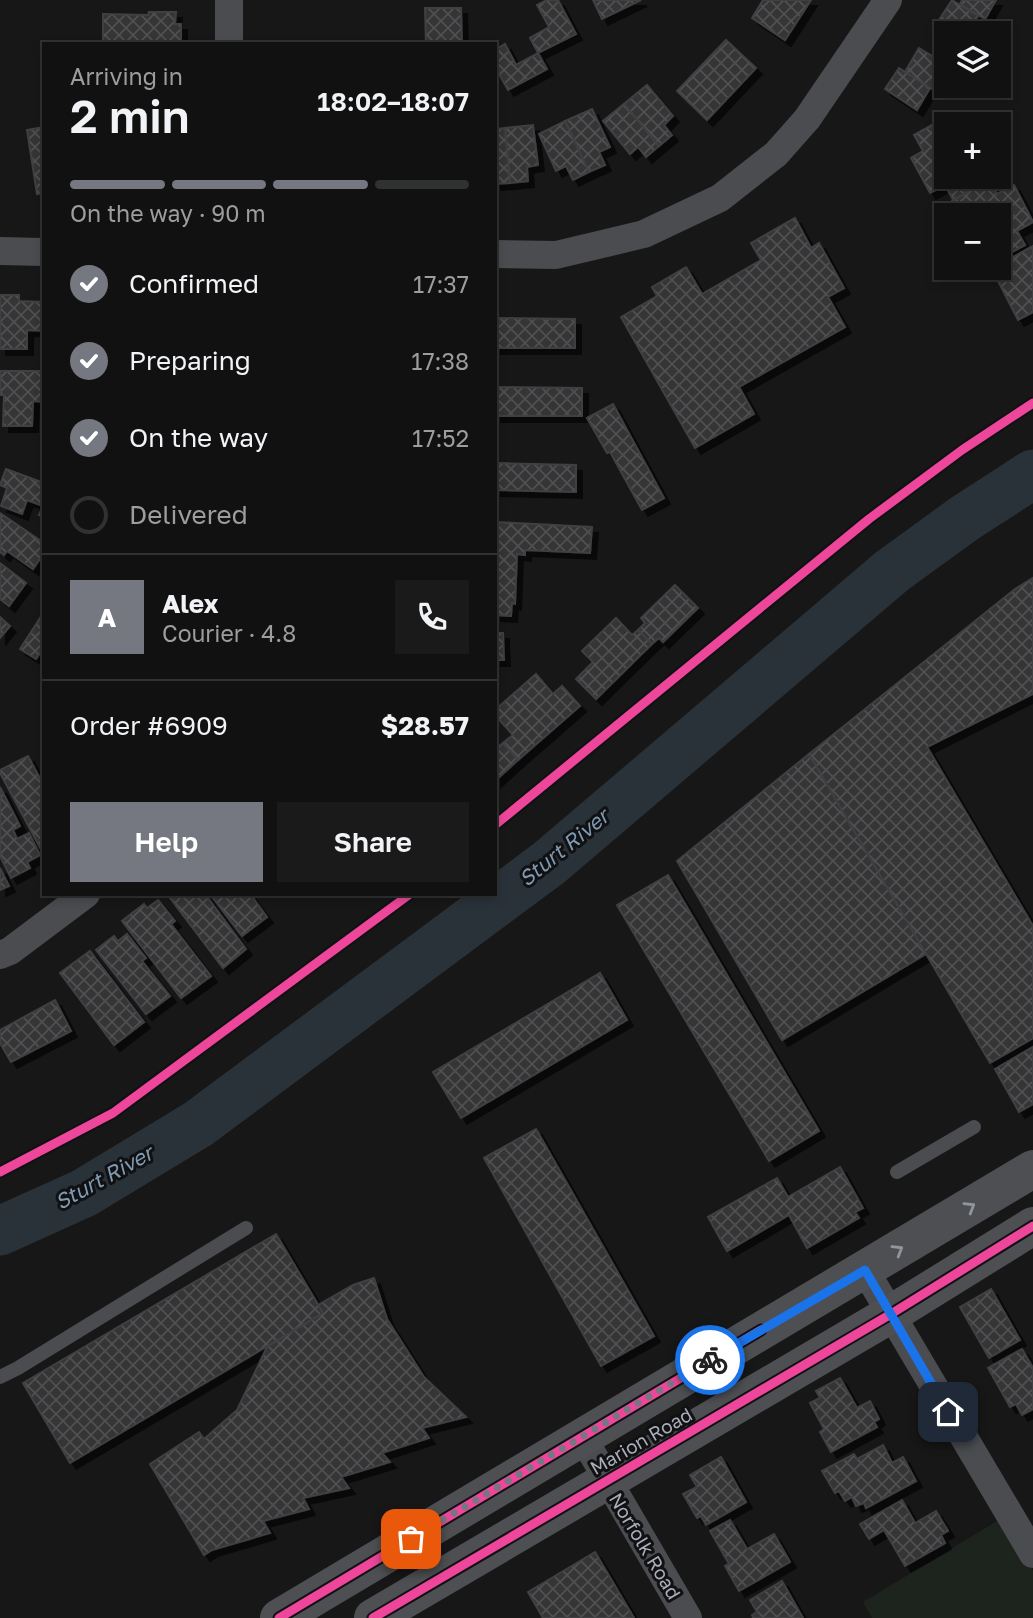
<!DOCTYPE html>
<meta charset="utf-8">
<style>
:root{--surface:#111;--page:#1a1a1a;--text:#f1f3f6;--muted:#9c9d9f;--line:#303131;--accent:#757880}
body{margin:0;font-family:"Golos Text",sans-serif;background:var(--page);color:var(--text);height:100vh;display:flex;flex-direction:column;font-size:26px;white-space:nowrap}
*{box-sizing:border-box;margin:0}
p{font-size:23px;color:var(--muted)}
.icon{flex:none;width:38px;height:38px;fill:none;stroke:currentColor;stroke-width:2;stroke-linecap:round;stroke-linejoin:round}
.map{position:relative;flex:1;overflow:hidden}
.drawer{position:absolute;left:42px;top:42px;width:455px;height:854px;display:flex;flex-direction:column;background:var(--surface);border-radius:0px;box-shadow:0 4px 10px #0003,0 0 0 2px var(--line)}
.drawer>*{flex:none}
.buttons{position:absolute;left:934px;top:21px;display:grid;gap:14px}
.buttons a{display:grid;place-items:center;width:77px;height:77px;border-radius:0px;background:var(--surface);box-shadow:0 4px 10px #0003,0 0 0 2px var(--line);font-size:35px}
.pin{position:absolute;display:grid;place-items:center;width:60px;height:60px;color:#fff;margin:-30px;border-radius:14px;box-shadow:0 4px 10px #0006}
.courier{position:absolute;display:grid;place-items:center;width:70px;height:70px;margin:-35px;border:5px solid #1a73e8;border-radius:50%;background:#fff;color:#222;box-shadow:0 2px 9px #0007}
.overview em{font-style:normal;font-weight:600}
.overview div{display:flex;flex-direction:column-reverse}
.overview{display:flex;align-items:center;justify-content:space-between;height:119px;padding:0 28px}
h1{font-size:46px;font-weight:600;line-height:52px}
.bar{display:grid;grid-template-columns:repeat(4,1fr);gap:10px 7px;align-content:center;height:84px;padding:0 28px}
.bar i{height:9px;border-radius:5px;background:var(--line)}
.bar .current{background:var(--accent)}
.bar p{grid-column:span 4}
.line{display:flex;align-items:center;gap:18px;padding:0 28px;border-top:2px solid var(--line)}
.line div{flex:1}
.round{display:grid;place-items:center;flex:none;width:74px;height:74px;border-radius:0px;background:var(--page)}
ol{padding:0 28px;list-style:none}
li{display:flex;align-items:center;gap:21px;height:77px}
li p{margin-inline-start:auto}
li .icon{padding:7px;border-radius:50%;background:var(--accent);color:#fff;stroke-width:4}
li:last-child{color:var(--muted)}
li i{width:38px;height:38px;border:4px solid var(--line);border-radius:50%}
.button{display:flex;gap:14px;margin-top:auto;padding:14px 28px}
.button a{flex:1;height:80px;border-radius:0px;background:var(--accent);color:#fff;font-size:28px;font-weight:600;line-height:80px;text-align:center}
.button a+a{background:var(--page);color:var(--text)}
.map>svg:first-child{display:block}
.green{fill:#1d241e}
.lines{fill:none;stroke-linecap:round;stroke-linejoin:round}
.river{stroke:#2a3239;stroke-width:49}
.building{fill:url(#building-cross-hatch);stroke:#3f4043;stroke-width:2;filter:url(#shadow)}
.service{stroke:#4b4c50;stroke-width:14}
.minor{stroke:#4b4c50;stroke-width:28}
.primary{stroke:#4d4f52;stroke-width:38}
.cycleway-casing{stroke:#111113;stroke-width:13}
.cycleway{stroke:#ed469a;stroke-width:9}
.oneway{stroke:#91969e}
.done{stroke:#757880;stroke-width:7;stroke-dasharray:0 12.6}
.route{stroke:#1a73e8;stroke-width:9}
.labels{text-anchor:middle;stroke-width:6;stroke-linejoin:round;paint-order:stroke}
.street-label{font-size:19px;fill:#a8adb8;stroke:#111113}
.water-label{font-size:21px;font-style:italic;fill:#7f9bb3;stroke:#111113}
</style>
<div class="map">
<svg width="1033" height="1618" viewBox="0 0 1033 1618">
<defs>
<pattern id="building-cross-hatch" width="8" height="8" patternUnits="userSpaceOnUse" patternTransform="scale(1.75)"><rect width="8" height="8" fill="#353536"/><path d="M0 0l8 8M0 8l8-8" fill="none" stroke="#4f5051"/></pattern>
<filter id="shadow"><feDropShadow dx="6" dy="6" stdDeviation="0" flood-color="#0009"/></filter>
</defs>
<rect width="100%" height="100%" fill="#171717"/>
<path class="green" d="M1002,1518l31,53v47h-161l-9,-16z"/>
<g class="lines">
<path class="river" d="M0,1231l84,-38 114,-69 351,-261 343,-292 73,-53 68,-44"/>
</g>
<g class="building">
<path d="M547,0h11l18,34 -38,19 -8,-15 19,-11 -12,-22z"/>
<path d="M593,0h48l-39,19z"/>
<path d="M763,0h48l-26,40 -33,-22z"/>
<path d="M952,0l26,16 -11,17h-7l-21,-13z"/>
<path d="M962,0h34l-11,19 -25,-15z"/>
<path d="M425,8h36l1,36h-36z"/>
<path d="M149,12h27l-1,12h6v20h-78v-30l45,1z"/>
<path d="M726,40l30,28 -49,52 -30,-29z"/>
<path d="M505,44l11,21 22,-12 9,16 -39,21 -13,-23v-17z"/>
<path d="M919,48l28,17v8l-12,18 -30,-19z"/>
<path d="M899,68l31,20 -13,22 -32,-21z"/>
<path d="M647,85l26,31 -9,9 8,10 -13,11 -35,-42z"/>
<path d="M624,104l35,42 -13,11 -8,-10 -8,7 -27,-33z"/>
<path d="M592,109l18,38 -11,5 6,13 -16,7 -24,-51z"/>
<path d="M956,112l6,12h-15v53h40l2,3 -36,20 -8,-15 -15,8 -19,-35 12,-7 -9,-16z"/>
<path d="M979,117l4,7h-18z"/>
<path d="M565,121l24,51 -16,8 -7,-14 -10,5 -17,-37z"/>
<path d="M533,125l5,40 -11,2 1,14 -18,2 -5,-55z"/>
<path d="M44,127v66l-7,1 -10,-64z"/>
<path d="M505,128l5,55 -15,1v-55z"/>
<path d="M989,180l8,14 17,-9 19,37 -16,9 8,14 -26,14v-44h-41l-6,-14z"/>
<path d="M795,218l16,30 8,-5 25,45 -16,9 17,30 -106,60 15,27 -59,34 -74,-131 36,-21 -5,-9 34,-20 16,27 59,-34 -10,-17z"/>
<path d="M1033,246v66l-15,8 -20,-39 15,-8 -7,-12z"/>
<path d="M0,295h19v6l25,1v29l-17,-1v19h-27z"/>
<path d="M495,318l80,1v29h-80z"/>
<path d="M0,371h44v31l-11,-1 -1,25h-29l1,-31h-4z"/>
<path d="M495,387l87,1v28h-87z"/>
<path d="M613,404l51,94 -22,12 -32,-58 -3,1 -20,-35z"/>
<path d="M495,463l81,2v27l-81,-2z"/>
<path d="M6,469l38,14v33l-5,-1 4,-9 -16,-6 -5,14 -21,-8 6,-18 -7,-3z"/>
<path d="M0,513l44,30v10l-11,16 -26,-18 -3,4 -4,-3z"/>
<path d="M495,522l97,5 -2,26 -65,-3v5l-8,-1 -2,50 -3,-1 -1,13 -16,-1z"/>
<path d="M0,563l26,20 -17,23 -9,-7z"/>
<path d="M1033,578v116l-106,53 106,179v112l-43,25 -181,-309 206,-165z"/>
<path d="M675,585l23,23 -35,34 -4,-4 -7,6 -14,-14 7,-7 -4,-5z"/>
<path d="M44,612v44l-4,-3 -4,6 -16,-10z"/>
<path d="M0,617l10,9 -10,12z"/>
<path d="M616,618l16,17 6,-5 14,14 -56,55 -20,-20 17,-17 -11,-11z"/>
<path d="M495,633h8l1,27h-9z"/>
<path d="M536,674l17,20 9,-8 18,20 -62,54 -15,-17 10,-8 -18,-20v-5z"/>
<path d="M503,743l15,17 -23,21v-32z"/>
<path d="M809,754l117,200 -144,86 -105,-179z"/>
<path d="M28,756l16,30v69l-44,-82v-3z"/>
<path d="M0,787l20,39 -7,4 4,9 12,-6 11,22 -13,7 3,6 -19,10 -11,-22z"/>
<path d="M0,868l9,18 -9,4z"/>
<path d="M668,875l151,256 -50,30 -152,-256z"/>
<path d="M167,894h38l41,55 -23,19z"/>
<path d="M210,894h40l17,23 -25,19z"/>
<path d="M158,900l17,21 -4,3 40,52 -30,22 -59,-77 22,-17 3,4z"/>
<path d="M127,934l19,24 -4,3 28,35 -24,18 -50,-64 18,-14 4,5z"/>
<path d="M90,951l54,71 -30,23 -54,-72z"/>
<path d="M600,973l27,47 -166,98 -28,-46z"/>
<path d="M55,1000l16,31 -60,31 -11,-19v-13z"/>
<path d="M1033,1047v57l-14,8 -24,-43z"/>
<path d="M536,1129l118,207 -53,30 -117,-208z"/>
<path d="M840,1167l23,41 -8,4 4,6 -52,30 -18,-33 -62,36 -19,-34 69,-39 11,19z"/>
<path d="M276,1234l47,79 -253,150 -47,-80z"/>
<path d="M374,1278l13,41 37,58 42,40 -44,11 7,10 -47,15 8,9 -49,15 8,11 -46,10 6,11 -46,12 7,12 -58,17 -8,5 -54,-91 49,-32 5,7 33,-29 30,-63 56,-34 -5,-8 35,-20z"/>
<path d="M991,1289l29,51 -31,18 -29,-51z"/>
<path d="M1022,1349l11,19v41l-11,6 -6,-11 -6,3 -22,-39z"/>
<path d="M840,1378l17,30 13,-7 9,18 -5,3 3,5 -46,25 -11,-20 4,-3 -14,-26 10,-5 -4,-7z"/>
<path d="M883,1445l9,18 11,-6 13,24 -50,27 -2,-5 -8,3 -4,-9 -7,4 -6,-10 -4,2 -13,-22 32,-17 3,5z"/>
<path d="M721,1457l25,45 -40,23 -5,-9 -4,2 -14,-24 14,-7 -7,-12z"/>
<path d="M902,1500l13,23 21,-12 12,20 -7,4 4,8 -40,23 -21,-36 -15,9 -9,-15z"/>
<path d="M730,1520l17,29 27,-15 16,28 -51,29 -14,-25 4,-2 -19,-33z"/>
<path d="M595,1552l39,66h-91l-15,-26z"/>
<path d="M782,1581l21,37h-50l-1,-3 5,-3 -7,-12z"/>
</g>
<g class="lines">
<g class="service">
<path d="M897,1172l77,-45"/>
<path d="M0,1377l18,-9 228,-140"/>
</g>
<g class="minor">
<path d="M229,44v-44"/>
<path d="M0,251l44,1"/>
<path d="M495,254l61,1 88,-21 76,-36 56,-44 31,-35 81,-119"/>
<path d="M0,955l10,-4 76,-57"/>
<path d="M865,1270l168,284"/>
<path d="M582,1436l106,182"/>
</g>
<g class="primary">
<path d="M279,1618l754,-449"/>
<path d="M373,1618l518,-304 142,-88"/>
</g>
<defs>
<g id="cycleway">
<path d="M495,825l374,-306 93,-69 71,-47"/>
<path d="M0,1172l113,-59 297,-219"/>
<path d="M279,1618l482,-288"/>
<path d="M373,1618l518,-304 142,-88"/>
</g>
</defs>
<use href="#cycleway" class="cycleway-casing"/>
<use href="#cycleway" class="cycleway"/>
</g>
<defs><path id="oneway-chevron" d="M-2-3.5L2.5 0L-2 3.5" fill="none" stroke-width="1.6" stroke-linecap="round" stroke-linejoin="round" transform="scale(1.75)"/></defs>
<g class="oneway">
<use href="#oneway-chevron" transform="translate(970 1207) rotate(-31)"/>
<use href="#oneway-chevron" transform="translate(898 1250) rotate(-31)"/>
</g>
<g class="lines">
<path class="done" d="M411,1539l299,-179"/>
<path class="route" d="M710,1360l155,-90 83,142"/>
</g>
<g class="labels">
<g class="street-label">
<text transform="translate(641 1441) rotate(-30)" y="7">Marion Road</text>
<text transform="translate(645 1546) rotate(59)" y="7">Norfolk Road</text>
</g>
<g class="water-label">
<text transform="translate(564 848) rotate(-39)" y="7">Sturt River</text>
<text transform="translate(104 1178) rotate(-29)" y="7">Sturt River</text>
</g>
</g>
</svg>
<div class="buttons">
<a><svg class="icon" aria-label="layers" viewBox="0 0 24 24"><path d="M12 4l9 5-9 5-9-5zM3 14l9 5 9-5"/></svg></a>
<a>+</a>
<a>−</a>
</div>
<div class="pin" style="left:411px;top:1539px;background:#ea580c"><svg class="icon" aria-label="bag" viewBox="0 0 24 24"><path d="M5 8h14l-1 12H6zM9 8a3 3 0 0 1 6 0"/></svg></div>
<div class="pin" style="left:948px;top:1412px;background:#1f2937"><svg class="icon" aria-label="home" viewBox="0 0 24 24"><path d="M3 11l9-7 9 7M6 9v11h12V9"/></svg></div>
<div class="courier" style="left:710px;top:1360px"><svg class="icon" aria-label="bike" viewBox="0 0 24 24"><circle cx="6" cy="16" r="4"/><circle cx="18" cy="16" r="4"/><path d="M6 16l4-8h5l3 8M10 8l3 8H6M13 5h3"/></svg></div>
<section class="drawer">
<div class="overview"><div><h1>2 min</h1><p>Arriving in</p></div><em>18:02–18:07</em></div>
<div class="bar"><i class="current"></i><i class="current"></i><i class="current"></i><i></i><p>On the way · 90 m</p></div>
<ol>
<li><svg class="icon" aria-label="check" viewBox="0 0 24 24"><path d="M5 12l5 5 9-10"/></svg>Confirmed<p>17:37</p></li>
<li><svg class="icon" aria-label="check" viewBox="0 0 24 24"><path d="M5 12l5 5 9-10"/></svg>Preparing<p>17:38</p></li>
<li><svg class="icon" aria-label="check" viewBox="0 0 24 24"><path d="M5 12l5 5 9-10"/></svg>On the way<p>17:52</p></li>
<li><i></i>Delivered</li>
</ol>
<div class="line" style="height:126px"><b class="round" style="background:var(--accent);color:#fff">A</b><div><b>Alex</b><p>Courier · 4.8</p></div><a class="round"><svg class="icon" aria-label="phone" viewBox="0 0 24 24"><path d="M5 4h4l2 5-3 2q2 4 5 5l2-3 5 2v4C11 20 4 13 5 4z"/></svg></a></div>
<div class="line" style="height:91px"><div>Order #6909</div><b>$28.57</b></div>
<div class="button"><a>Help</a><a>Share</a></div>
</section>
</div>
